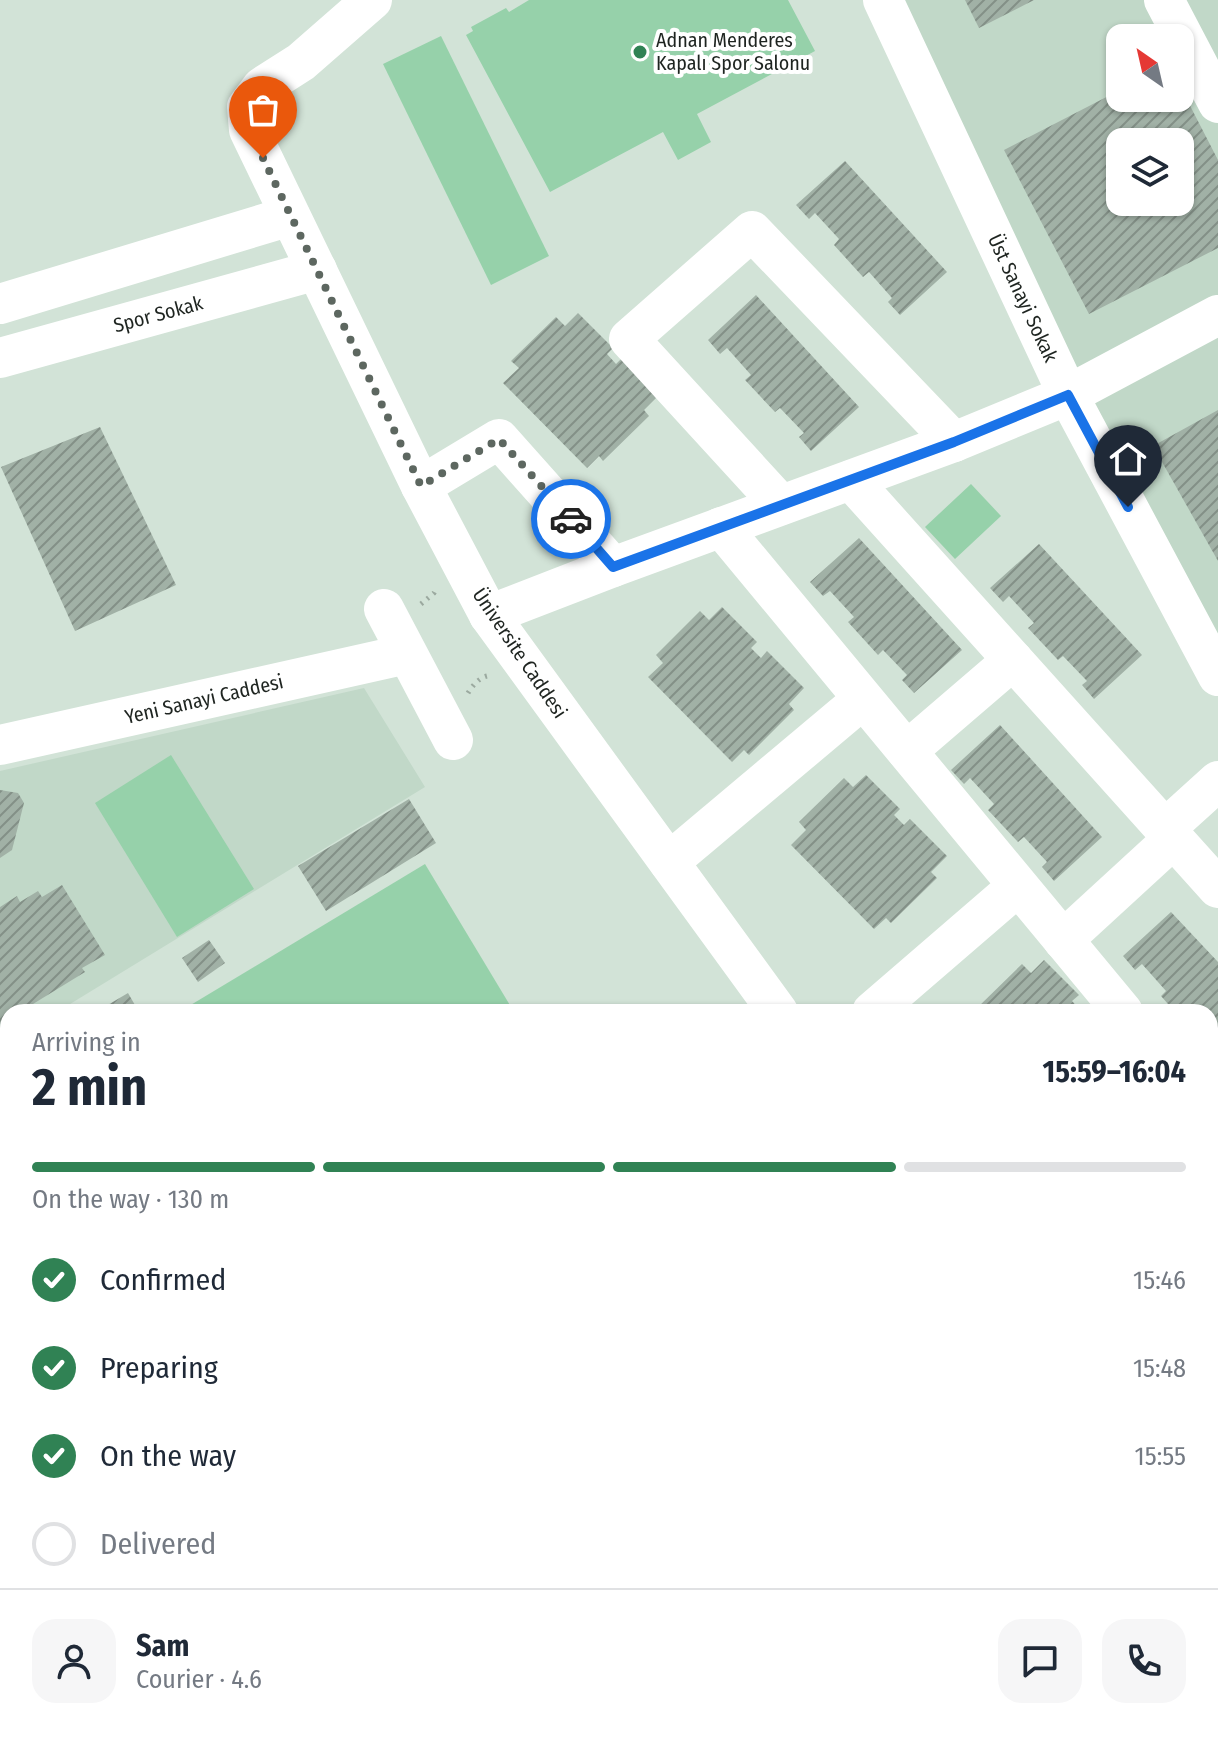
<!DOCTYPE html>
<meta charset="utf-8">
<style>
:root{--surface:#fff;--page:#f6f6f7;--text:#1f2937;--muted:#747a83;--line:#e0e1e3;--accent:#308254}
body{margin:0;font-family:"Fira Sans Condensed",sans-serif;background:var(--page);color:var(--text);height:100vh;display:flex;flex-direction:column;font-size:30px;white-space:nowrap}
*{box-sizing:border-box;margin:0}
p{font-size:26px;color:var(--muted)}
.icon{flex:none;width:44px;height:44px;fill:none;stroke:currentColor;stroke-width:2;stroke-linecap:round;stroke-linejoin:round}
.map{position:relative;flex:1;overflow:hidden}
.details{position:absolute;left:0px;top:1004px;width:1218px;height:744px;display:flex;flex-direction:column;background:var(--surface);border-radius:24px 24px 0 0;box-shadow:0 2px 6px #0004}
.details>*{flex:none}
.needle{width:52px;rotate:326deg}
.fabs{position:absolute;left:1106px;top:24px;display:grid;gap:16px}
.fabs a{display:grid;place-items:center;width:88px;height:88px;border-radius:16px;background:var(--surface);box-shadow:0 2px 6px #0004;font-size:40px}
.pin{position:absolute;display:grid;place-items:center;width:68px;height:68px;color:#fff;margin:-82px -34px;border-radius:50% 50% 50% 0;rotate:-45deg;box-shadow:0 0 8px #0007}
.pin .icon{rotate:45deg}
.courier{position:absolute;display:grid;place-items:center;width:80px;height:80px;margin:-40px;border:6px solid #1a73e8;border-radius:50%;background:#fff;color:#222;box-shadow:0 2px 10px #0007}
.headline em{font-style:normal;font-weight:700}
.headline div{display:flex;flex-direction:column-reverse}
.headline{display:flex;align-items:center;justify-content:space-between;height:136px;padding:0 32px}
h1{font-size:52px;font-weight:700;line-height:60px}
.bar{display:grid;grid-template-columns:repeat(4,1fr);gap:12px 8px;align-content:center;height:96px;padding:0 32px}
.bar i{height:10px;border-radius:6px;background:var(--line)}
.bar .selected{background:var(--accent)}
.bar p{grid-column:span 4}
.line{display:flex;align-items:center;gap:20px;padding:0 32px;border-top:2px solid var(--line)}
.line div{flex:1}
.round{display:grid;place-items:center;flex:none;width:84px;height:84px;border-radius:24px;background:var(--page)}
ol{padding:0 32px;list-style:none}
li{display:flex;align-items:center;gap:24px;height:88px}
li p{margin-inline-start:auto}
li .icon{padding:8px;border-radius:50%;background:var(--accent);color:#fff;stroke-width:4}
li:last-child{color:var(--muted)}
li i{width:44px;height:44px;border:4px solid var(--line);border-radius:50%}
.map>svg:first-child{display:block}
.built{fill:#c1d8c8;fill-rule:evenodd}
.green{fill:#96d1aa}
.building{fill:url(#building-hatch);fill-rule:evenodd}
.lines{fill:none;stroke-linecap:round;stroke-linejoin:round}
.path{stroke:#9ba99f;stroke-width:5;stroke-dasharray:2 6;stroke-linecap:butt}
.minor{stroke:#fff;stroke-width:40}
.tertiary{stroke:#fff;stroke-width:44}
.secondary{stroke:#fff;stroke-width:44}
.done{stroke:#5d6760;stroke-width:8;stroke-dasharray:0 14.4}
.route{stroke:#1a73e8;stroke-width:10}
.poi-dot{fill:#308254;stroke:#fff;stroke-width:3}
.labels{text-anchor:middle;stroke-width:8;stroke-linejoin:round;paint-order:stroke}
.poi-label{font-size:20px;fill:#1e2420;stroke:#fff;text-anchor:start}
.street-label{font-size:20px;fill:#1e2420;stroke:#fff}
</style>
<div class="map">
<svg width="1218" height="1748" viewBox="0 0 1218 1748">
<defs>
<pattern id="building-hatch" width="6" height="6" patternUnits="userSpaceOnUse" patternTransform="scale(2)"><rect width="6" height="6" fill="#a1b1a6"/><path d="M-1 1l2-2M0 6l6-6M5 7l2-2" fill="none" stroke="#839087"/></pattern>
</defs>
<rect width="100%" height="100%" fill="#d2e3d7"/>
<g class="built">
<path d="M876,0h342v676zM1120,38h60v60h-60zM1120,142h60v60h-60z"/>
<path d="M364,688l61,99 -368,225h-49v30l-8,5v-276z"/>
</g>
<g class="green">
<path d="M529,0h259l27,51 -118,63 14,28 -33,18 -15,-28 -113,60 -84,-157 7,-4 -2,-4 35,-19 3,4z"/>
<path d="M441,36l108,220 -58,29 -108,-221z"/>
<path d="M971,484l30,32 -46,43 -30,-32z"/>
<path d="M171,755l83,134 -77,48 -82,-134z"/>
<path d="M425,864l89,148h-335z"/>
<path d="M0,1077l8,13v425l-8,-14z"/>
</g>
<g class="building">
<path d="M965,0h69l-55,28z"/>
<path d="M1120,90v8h29l5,9 16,-9h10v-5l3,-1 35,68v88l-129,66 -85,-164zM1120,142h60v60h-60z"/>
<path d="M845,161l102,111 -47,43 -12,-13 4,-4 -23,-26 -6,5 -29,-32 5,-6 -24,-26 -6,6 -13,-14z"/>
<path d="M756,295l103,112 -48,44 -12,-14 5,-4 -24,-25 -5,4 -30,-32 6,-5 -24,-27 -7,6 -12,-14z"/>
<path d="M578,313l35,35 -6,6 9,10 7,-7 36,38 -15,15 5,6 -46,45 -4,-5 -12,12 -84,-85 16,-15 -8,-7 45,-44 9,9z"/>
<path d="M1218,410v151l-65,-115z"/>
<path d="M100,427l76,158 -101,46 -74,-164z"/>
<path d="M859,538l103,112 -48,43 -12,-13 5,-5 -24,-25 -5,5 -30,-33 6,-5 -24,-26 -7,5 -13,-14z"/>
<path d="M1039,544l103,111 -48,44 -12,-14 5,-4 -24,-25 -5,4 -30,-32 6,-5 -25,-27 -6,6 -13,-14z"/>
<path d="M722,607l35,35 -6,6 10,10 6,-7 37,37 -15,16 5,6 -45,45 -5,-5 -12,12 -84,-85 15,-14 -7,-8 44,-44 9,9z"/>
<path d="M1000,725l102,112 -48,44 -12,-14 5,-5 -23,-25 -6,5 -30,-32 6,-6 -24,-26 -6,6 -13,-14z"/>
<path d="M866,775l34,34 -6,6 10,10 6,-6 37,37 -16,16 6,6 -46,45 -5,-5 -12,11 -83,-84 15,-15 -7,-8 45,-44 9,9z"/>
<path d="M0,790l18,3 6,10 -12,47 -12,8z"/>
<path d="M409,799l27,44 -110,68 -28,-45z"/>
<path d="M62,885l43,70 -23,13 3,4 -65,40h-12v7l-8,5v-117l17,-11 3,6 18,-11 4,6z"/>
<path d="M1171,912l47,50v86l-8,-9v-27h-35l-14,-16 5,-5 -24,-27 -7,6 -12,-14z"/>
<path d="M209,940l16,23 -27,19 -16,-24z"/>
<path d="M1044,960l35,35 -7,6 10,11 6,-7 7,7h-115l-3,-4 45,-44 9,9z"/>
<path d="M128,993l11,19h-43z"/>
</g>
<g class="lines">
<g class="path">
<path d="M421,604l13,-11 2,-4"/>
<path d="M468,693c5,-8 11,-15 19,-17"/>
</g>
<g class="minor">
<path d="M372,0l-71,62 -39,25 -15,20 2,23 172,356 68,129 289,397"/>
<path d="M883,0l185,395 150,281"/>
<path d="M1164,0l54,103"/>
<path d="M0,304l290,-88"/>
<path d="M0,358l317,-88"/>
<path d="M851,480l367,408"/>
<path d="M421,486l78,-47 114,128"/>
<path d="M781,505l-152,-166 123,-108 202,211"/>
<path d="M721,527l402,485"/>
<path d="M384,609l69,131"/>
<path d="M489,615l124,-48 341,-125 114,-47 150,-80"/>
<path d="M0,745l407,-91"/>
<path d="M907,751l106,-91"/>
<path d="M1165,829l53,-48"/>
<path d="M669,862l194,-163"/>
<path d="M1063,940l110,-101"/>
<path d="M872,1012l146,-126"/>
<path d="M1210,1118l8,9"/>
</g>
<g class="tertiary">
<path d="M1210,1404l8,-3"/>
<path d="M262,1748l22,-8"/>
</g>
<g class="secondary">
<path d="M0,1563l8,16"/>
<path d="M88,1740l4,8"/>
</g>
</g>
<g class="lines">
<path class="done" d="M263,158l158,328 78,-47 72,80"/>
<path class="route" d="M571,519l42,48 341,-125 114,-47 60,112"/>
</g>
<circle class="poi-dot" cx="640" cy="52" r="8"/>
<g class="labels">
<g class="poi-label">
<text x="656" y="47">Adnan Menderes<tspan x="656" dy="23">Kapalı Spor Salonu</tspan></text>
</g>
<g class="street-label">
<text transform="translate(1023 298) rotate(65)" y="7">Üst Sanayi Sokak</text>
<text transform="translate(158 314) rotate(-15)" y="7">Spor Sokak</text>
<text transform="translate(520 653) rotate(56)" y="7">Üniversite Caddesi</text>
<text transform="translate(204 699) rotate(-13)" y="7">Yeni Sanayi Caddesi</text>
</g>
</g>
</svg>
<div class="fabs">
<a><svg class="needle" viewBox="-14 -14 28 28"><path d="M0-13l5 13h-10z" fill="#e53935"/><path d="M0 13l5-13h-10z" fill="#747a83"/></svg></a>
<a><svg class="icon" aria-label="layers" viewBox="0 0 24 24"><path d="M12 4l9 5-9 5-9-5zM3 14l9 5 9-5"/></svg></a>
</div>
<div class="pin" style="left:263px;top:158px;background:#ea580c"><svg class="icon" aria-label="bag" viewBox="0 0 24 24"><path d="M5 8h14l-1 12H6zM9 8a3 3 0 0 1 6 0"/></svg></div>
<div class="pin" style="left:1128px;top:507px;background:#1f2937"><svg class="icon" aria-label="home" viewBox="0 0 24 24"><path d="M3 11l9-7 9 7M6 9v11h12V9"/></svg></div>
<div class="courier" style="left:571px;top:519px"><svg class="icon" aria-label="car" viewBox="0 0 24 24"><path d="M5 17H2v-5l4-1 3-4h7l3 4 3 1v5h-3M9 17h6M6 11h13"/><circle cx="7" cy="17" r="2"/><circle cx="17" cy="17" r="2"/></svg></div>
<section class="details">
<div class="headline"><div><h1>2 min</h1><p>Arriving in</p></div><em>15:59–16:04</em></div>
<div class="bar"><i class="selected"></i><i class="selected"></i><i class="selected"></i><i></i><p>On the way · 130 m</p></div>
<ol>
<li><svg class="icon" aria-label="check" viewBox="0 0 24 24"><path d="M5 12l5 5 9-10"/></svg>Confirmed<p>15:46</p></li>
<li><svg class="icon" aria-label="check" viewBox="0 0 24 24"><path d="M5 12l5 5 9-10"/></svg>Preparing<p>15:48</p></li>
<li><svg class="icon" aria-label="check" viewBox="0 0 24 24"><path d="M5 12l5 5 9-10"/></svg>On the way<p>15:55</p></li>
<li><i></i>Delivered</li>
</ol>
<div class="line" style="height:144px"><a class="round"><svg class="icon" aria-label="person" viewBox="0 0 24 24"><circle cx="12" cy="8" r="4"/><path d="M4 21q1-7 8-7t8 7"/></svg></a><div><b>Sam</b><p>Courier · 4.6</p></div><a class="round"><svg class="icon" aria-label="chat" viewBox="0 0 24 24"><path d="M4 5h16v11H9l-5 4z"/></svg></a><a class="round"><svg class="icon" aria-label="phone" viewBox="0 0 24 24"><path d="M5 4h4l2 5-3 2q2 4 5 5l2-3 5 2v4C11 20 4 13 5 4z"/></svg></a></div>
</section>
</div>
